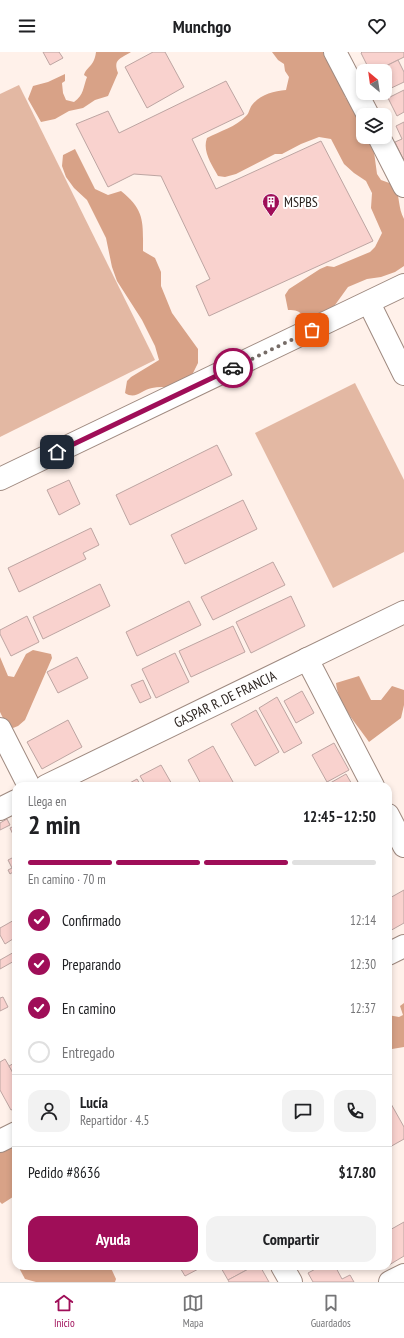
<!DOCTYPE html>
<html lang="es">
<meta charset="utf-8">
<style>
:root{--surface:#fff;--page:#f2f2f2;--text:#202124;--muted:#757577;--line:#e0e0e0;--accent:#9f0e58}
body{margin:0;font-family:"PT Sans Narrow",sans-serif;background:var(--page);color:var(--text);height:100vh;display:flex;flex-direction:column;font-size:15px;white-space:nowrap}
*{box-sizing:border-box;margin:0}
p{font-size:13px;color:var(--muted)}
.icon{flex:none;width:22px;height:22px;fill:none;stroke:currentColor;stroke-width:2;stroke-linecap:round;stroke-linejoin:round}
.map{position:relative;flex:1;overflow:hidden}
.sheet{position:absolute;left:12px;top:730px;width:380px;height:488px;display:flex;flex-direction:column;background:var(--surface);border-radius:12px;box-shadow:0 2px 6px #0003}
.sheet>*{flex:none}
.needle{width:26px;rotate:331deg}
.buttons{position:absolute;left:356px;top:12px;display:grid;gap:8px}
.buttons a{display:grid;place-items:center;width:36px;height:36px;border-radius:8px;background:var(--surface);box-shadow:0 2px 6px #0003;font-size:20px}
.pin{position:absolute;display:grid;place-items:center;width:34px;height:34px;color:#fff;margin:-17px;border-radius:8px;box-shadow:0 2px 6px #0006}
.courier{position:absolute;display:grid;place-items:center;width:40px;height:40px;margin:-20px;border:3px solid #9f0e58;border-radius:50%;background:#fff;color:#222;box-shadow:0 1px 5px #0007}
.head em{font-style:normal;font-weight:700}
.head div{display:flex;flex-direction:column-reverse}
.head{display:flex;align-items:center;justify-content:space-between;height:68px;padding:0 16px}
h1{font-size:26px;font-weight:700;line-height:30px}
.bar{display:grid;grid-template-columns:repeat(4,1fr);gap:6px 4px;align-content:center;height:48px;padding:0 16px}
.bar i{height:5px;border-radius:3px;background:var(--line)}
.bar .on{background:var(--accent)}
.bar p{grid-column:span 4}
.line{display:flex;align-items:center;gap:10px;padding:0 16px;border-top:1px solid var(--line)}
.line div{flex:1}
.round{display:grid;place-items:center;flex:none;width:42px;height:42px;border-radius:12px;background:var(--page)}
ol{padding:0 16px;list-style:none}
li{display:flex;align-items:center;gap:12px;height:44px}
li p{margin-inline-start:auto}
li .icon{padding:4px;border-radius:50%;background:var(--accent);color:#fff;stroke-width:4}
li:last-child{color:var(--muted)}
li i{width:22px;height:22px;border:2px solid var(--line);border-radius:50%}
.action{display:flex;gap:8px;margin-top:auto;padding:8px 16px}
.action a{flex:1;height:46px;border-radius:12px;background:var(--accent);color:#fff;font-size:16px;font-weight:700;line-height:46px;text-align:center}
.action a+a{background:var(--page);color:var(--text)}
header{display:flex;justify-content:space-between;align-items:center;height:52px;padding:0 16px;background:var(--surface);font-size:18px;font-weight:700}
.dock{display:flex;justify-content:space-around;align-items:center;height:56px;border-top:1px solid var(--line);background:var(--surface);font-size:11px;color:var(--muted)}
.dock a{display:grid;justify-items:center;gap:2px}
.dock .on{color:var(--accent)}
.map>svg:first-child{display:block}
.green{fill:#e3b8a3}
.forest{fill:#d8a287}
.building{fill:#f9d2ce;stroke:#bda5a2}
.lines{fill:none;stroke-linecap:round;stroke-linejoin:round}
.minor-casing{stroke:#9f8a80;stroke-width:24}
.highway-casing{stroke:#9f8a80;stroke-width:24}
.minor{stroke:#fff;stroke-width:22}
.highway{stroke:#fff;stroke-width:22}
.done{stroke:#766c67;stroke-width:4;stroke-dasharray:0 7.2}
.route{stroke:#9f0e58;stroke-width:5}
.labels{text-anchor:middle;stroke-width:4;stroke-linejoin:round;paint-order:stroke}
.poi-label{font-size:14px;fill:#2c2420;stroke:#fff;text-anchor:start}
.street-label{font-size:14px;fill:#2c2420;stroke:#fff}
</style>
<header><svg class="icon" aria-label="menu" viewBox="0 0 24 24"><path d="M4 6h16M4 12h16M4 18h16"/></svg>Munchgo<svg class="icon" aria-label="heart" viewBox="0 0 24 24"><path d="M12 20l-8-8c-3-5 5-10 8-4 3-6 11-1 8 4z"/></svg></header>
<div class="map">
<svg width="404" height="1230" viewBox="0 0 404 1230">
<rect width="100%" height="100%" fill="#fff1ea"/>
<g class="green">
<path d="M19,33l136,275 -155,77v-343z"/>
<path d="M355,331l49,97v72l-71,36 -78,-155z"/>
</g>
<g class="forest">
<path d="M96,0h35c-11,7 -18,7 -13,21l-10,23 -13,4 -12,8 -14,3 -14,8 -14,3 -13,-23 5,-13 15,-4 17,-8v7l-3,2 1,10 3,7 8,2c10,-7 9,-15 13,-25l-3,-2c3,-9 10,-8 12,-23z"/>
<path d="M272,0h51l2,6 18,24 2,15 18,24v16h9l5,37 4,6 14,5c5,12 3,23 9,34v47l-9,6 -14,5 -14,2 -19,8 -13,18 -24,18c-11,-7 -7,-13 -23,-13l-3,-15 4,-6 31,-20 7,-3 7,1 36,-15 5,-5 7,-14 -11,-25 1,-15 -6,-12 -12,-8 -10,-9 -13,-25 -12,-2 -18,7 -19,10h-7l-39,20 -11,3 -7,-1c-6,-11 -16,-25 -11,-38 13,-7 29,-11 39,-22 3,-2 3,-7 6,-11 8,-10 21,-14 34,-15l3,-13 -4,-6 -1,-7 -6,-4z"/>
<path d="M75,97l20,40 13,6 13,-4c24,19 22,31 22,60l12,7 6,14v14l11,27 26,36v14l-7,14 -10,11c-9,0 -20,-2 -29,0 -11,2 -16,12 -27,5l2,-12 4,-4 28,-17 -4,-14 -13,-26 -25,-39 -5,-14 -6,-29 -19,-38 -13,-12 -8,-11 -4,-11 1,-11z"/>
<path d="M33,598l18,4 1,4 -27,62 -7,6 -5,2 -7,-4 -6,-12v-55l8,19 6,1 12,-23z"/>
<path d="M359,624l12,24h10l11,-14 12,4v15l-3,13 -32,24c-12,-18 -31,-37 -33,-59z"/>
<path d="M404,951v44l-12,2 -4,-5v-29l11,2 4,-2 -3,-9z"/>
<path d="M16,1090v53l-14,9 -2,-2v-52z"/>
<path d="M18,1214h92l6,13 -1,3h-79l-11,-3z"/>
</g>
<g class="building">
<path d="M43,0h16l4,6 -13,7z"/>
<path d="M153,0h12l19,35 -37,21 -22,-41z"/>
<path d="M362,0h42v5l-28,14h-6l-9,-18z"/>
<path d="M398,8l6,12v10l-19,9v-20h-9z"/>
<path d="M226,29l18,33 -52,25 24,50 105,-48 52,100 -164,75 -13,-30 14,-7 -49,-103 -27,-2 -26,13 -32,-63 32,-13 11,22z"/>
<path d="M404,38v22l-7,4 -9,-18z"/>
<path d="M404,70v36l-1,1 -8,-17 7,-3 -6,-13z"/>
<path d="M217,393l15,30 -102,50 -14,-30z"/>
<path d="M69,428l11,24 -21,11 -12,-25z"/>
<path d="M243,448l14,29 -72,35 -14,-29z"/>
<path d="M91,476l8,17 -16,8 3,6 -67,33 -11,-24z"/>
<path d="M273,510l12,23 -72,35 -12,-23z"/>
<path d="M100,532l10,22 -67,33 -10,-22z"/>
<path d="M291,544l14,30 -54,27 -15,-31z"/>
<path d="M189,549l12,24 -64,31 -11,-24z"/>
<path d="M27,564l12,26 -28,14 -11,-22v-4z"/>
<path d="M233,574l12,26 -54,25 -12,-26z"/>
<path d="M175,601l14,29 -33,16 -14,-29z"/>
<path d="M77,605l11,21 -30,15 -11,-21z"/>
<path d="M143,628l8,18 -11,5 -9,-18z"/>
<path d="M302,639l12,22 -18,10 -12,-22z"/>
<path d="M277,645l25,46 -18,10 -25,-45z"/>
<path d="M256,658l23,42 -24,14 -24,-42z"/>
<path d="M68,668l14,27 -40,22 -15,-27z"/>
<path d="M334,691l15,27 -22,12 -15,-27z"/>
<path d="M213,694l20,36 -6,4h-25l-14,-26z"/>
<path d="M161,713l12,21h-27l-6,-10z"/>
<path d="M346,722l7,12h-28z"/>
<path d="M137,727l4,7h-17z"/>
<path d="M7,767l3,6 -10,5v-7z"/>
<path d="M16,773v16l-6,-13z"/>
<path d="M16,804v14l-6,4 -2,-4 4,-2 -4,-8z"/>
<path d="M404,838v33l-16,9v-33z"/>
<path d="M16,867v18l-11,7 -5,-9v-7z"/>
<path d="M16,899v9l-16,9v-9z"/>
<path d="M3,945l5,10 -8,4v-13z"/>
<path d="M5,1007l11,19v30l-5,2 -11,-20v-28z"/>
<path d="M16,1010v16l-7,-12z"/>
<path d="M390,1050l14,25v12l-16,9v-45z"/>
<path d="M404,1170v34l-15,9 -1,-34z"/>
<path d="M179,1214h25l-19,10z"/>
<path d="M220,1214h34l-26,14z"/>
<path d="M254,1214h6l9,16h-40l-1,-2z"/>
<path d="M321,1214h14l7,13 8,-4 4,7h-41l-5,-9z"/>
</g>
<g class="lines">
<defs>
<g id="minor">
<path d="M335,0l33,63"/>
<path d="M379,85l25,49"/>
<path d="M369,251l35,71"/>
<path d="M0,427l404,-194"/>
<path d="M307,607l66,127"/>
<path d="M0,677l29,57"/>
<path d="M46,734l358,-174"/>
<path d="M0,757l16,-8"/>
<path d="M388,763l16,31"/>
<path d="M282,1214l9,16"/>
<path d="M390,1230l14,-7"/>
</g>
<g id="highway">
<path d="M388,902l16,-8"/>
<path d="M0,1089l16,-8"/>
</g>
</defs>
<use href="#minor" class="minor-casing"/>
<use href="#highway" class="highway-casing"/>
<use href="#minor" class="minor"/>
<use href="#highway" class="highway"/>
</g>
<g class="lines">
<path class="done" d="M233,316l79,-38"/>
<path class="route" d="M57,400l176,-84"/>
</g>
<defs>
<symbol id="building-pin" viewBox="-11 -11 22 30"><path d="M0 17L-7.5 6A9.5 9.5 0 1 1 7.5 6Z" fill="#9f0e58" stroke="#fff"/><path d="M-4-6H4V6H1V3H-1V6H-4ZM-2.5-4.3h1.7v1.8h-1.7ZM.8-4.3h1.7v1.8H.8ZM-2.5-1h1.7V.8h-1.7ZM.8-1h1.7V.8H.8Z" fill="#fff"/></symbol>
</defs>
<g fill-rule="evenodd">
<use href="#building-pin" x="261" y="140" width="20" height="27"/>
</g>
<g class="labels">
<g class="poi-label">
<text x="284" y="155">MSPBS</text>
</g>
<g class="street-label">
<text transform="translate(225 647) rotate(-26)" y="5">GASPAR R. DE FRANCIA</text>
</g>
</g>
</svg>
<div class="buttons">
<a><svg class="needle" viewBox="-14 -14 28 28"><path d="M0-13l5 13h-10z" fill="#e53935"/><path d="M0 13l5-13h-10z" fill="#757577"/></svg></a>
<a><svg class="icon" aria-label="layers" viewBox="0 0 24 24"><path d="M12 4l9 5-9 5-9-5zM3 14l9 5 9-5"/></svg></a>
</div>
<div class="pin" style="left:312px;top:278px;background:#ea580c"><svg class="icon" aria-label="bag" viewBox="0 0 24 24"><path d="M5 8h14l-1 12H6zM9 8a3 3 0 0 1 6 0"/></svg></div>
<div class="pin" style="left:57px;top:400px;background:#1f2937"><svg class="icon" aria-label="home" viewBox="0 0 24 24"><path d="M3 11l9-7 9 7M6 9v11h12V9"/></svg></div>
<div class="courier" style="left:233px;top:316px"><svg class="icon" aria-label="car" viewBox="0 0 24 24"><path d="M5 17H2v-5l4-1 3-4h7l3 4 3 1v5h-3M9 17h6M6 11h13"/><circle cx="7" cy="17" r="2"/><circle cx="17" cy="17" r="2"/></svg></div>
<section class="sheet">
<div class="head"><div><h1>2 min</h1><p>Llega en</p></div><em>12:45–12:50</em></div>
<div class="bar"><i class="on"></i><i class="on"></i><i class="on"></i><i></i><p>En camino · 70 m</p></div>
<ol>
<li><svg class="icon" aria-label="check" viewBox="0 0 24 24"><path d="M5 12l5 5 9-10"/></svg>Confirmado<p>12:14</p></li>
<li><svg class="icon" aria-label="check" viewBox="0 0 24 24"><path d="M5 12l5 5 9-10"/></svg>Preparando<p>12:30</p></li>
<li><svg class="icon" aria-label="check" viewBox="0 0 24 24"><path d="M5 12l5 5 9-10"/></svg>En camino<p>12:37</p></li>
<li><i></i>Entregado</li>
</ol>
<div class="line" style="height:72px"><a class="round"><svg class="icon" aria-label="person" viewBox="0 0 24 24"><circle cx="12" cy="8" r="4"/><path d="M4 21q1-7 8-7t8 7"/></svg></a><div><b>Lucía</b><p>Repartidor · 4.5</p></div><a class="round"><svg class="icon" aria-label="chat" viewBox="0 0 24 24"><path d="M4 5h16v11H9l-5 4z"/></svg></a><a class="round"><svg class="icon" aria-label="phone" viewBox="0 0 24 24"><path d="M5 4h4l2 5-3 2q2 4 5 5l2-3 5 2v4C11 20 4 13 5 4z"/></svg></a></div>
<div class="line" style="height:52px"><div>Pedido #8636</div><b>$17.80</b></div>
<div class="action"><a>Ayuda</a><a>Compartir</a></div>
</section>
</div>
<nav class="dock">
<a class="on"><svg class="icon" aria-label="home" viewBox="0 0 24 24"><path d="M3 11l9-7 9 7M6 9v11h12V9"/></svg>Inicio</a>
<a><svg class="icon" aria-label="map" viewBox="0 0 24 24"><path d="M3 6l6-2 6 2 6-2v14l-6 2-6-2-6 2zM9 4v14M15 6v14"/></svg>Mapa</a>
<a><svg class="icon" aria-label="saved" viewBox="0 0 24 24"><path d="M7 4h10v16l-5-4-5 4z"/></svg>Guardados</a>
</nav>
